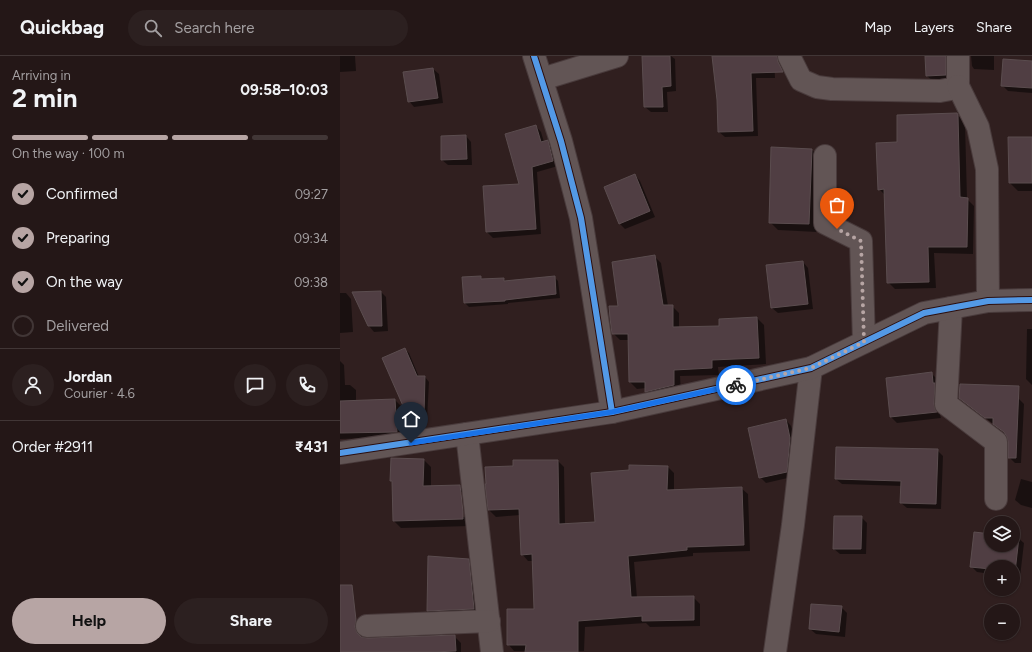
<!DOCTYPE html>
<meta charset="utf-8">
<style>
:root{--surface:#241717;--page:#2c2020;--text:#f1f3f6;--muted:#a39fa1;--line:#413636;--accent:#b7a5a4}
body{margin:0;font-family:Figtree,sans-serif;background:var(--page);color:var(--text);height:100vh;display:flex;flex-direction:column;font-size:15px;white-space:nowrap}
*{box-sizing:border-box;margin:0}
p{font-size:13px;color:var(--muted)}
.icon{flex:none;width:22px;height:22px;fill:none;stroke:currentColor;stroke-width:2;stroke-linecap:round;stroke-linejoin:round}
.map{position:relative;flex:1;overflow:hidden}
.sheet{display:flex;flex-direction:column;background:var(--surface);width:340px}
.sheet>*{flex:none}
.buttons{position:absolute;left:644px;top:460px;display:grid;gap:8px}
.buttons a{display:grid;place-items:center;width:36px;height:36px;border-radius:50%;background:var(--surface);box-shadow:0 1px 3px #0004,0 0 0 1px var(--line);font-size:20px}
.pin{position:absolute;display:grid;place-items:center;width:34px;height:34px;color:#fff;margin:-41px -17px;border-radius:50% 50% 50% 0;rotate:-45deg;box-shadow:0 0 4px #0007}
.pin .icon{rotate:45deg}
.courier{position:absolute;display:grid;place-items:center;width:40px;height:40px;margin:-20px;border:3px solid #1a73e8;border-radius:50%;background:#fff;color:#222;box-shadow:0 1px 5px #0007}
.head em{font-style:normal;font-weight:700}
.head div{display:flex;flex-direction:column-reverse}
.head{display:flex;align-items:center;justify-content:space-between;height:68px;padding:0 12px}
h1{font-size:26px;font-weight:700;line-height:30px}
.bar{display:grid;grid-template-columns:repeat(4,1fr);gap:6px 4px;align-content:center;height:48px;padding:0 12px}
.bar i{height:5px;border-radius:3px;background:var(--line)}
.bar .current{background:var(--accent)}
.bar p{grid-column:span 4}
.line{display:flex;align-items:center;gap:10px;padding:0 12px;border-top:1px solid var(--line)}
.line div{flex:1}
.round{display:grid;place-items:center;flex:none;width:42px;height:42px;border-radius:21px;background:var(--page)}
ol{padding:0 12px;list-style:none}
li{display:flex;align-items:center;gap:12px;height:44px}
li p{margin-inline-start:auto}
li .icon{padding:4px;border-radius:50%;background:var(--accent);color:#111;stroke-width:4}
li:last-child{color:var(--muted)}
li i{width:22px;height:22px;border:2px solid var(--line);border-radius:50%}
.action{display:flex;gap:8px;margin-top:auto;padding:8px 12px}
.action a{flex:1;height:46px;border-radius:24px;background:var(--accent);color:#111;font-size:16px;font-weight:700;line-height:46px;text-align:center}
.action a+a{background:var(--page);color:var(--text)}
header{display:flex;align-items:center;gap:24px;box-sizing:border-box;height:56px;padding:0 20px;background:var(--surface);border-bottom:1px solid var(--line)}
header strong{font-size:19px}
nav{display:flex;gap:22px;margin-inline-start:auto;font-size:14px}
.search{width:280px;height:36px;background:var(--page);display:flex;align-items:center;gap:10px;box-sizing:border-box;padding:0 14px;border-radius:22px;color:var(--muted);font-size:15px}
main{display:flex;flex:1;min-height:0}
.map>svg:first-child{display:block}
.shadow{fill:#0007;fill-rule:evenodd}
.building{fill:#503e43;stroke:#5b4d4f}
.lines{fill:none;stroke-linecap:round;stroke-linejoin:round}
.minor-casing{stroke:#493b3c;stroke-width:24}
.tertiary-casing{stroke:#493b3c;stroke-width:24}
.minor{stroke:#625555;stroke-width:22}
.tertiary{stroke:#625555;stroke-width:22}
.cycleway-casing{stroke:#2c0f0f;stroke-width:8}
.cycleway{stroke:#5399e6;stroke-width:6}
.done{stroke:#b7a5a4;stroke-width:4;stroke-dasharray:0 7.2}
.route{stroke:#1a73e8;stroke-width:5}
</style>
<header>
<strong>Quickbag</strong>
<div class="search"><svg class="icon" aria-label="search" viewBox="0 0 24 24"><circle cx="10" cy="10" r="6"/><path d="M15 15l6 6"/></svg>Search here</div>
<nav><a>Map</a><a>Layers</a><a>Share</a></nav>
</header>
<main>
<section class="sheet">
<div class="head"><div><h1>2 min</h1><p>Arriving in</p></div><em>09:58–10:03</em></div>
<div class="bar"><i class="current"></i><i class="current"></i><i class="current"></i><i></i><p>On the way · 100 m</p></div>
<ol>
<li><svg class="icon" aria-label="check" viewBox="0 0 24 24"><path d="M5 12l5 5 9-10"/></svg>Confirmed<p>09:27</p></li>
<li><svg class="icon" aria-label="check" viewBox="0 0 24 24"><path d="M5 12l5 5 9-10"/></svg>Preparing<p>09:34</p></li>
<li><svg class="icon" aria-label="check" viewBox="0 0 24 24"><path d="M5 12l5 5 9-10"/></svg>On the way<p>09:38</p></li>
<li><i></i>Delivered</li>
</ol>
<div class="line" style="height:72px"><a class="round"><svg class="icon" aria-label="person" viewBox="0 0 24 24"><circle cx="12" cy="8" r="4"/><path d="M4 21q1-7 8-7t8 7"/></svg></a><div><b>Jordan</b><p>Courier · 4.6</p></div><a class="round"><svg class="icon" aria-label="chat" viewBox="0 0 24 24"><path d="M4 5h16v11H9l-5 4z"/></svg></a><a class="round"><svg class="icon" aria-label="phone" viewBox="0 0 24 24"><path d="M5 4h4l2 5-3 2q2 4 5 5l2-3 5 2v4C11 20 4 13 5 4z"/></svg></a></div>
<div class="line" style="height:52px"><div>Order #2911</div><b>₹431</b></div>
<div class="action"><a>Help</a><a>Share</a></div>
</section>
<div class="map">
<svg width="692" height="596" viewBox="0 0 692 596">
<rect width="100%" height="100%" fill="#301f1f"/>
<g class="shadow">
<path d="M0,0h15l1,15 -16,1z"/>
<path d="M303,0h28l4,3 1,32 -9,1 1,20h-17l-6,-5z"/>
<path d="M373,0h61l1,22h-19l2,58 -33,1 -6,-5 -1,-32z"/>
<path d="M586,0h28l-2,25 -18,1 -7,-6z"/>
<path d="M631,0h23v14l-20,-1 -2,-3z"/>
<path d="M692,6v31l-24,-2 -6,-6z"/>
<path d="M93,13l6,5 4,29 -29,4 -5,-6z"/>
<path d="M617,58l8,9 2,76 7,7 -1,48 -39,-1 2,35 -41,1 -7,-7 -3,-87 -6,-6 19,-46z"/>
<path d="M196,70l5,6 3,10h3l6,5 5,19 -21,6 4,62 -48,4 -6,-6 -3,-45 36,-2z"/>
<path d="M126,80l5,6 1,23h-24l-6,-5z"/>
<path d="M670,82h22v53h-14l-8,-8z"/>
<path d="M472,94l8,8 -3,74 -39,-2 -8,-8z"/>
<path d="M295,119l5,6 15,36 -30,12 -6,-6z"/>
<path d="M314,200l7,7 7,43h4l7,7v15l41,-1 37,-9 7,7 2,39 -48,3 1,8 -39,1 1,16 -28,6 -7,-7v-3l-9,1 -7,-7v-42h-10l-7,-7 6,-26z"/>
<path d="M463,206l5,6 5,41 -35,4 -6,-5z"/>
<path d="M140,221l3,3 21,-1 3,3 47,-5 4,4 2,17 -52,5v1l-39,3 -4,-4z"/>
<path d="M41,236l5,5 2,34 -14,1 -5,-6z"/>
<path d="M0,237h6l5,6 2,33 -13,1z"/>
<path d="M687,273h5v56l-6,-6z"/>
<path d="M64,293l5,4 10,24h6l4,5 -2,37h-15l-4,-5z"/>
<path d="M0,305l4,4 1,20h5l6,5v12l39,-2 6,6 1,31 -62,2z"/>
<path d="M591,317l6,6 2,31 1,5 1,3 -44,5 -6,-6 -4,-39z"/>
<path d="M620,342h58l6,6 -3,59h-6l-5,-5 -2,-22 -14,-13h-2l-26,-20z"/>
<path d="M446,364l5,6 5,18 -4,33 -26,6 -6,-6z"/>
<path d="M597,394l6,6 -2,53 -34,-1 -6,-5 1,-17 -60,-2 -6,-5z"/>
<path d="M84,404l7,7v20l29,-1 7,7 3,33 -69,2 -7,-7 -1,-38 -2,-2zM120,436h2l3,25h-2z"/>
<path d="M218,405l6,6 1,57 31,-1 72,-56 6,6v18l67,-3 7,6 2,57 -57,2v3l-59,6 3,36 56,-1 7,7v22l-50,1 -4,-4 -61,4 -1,24 -58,1v-1h-12l-6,-7 27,-34 -1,-49h-6l-6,-7 -2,-39 -24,2 -7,-7 -3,-25 28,-18z"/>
<path d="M681,423l11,3v26l-11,-3 -6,-5z"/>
<path d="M521,461l6,6 -1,31h-26l-6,-5z"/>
<path d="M651,479v10h22v-8l5,1 6,5 -4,34 -7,-1v-9h-22v7l-14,-2 -6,-6z"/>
<path d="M128,504l9,8 4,49 -45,2 -8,-8z"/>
<path d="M501,551l6,6 -2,24 -29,-3 -6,-5z"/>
<path d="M16,563l6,7 -1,7 1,5 92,-2 7,7v9h-121v-31z"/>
</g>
<g class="building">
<path d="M302,0h28l1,30 -9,1 1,20h-19z"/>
<path d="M372,0h65l1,6 5,10 -32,1 2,58 -35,1 -1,-32z"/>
<path d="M585,0h21v19l-20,1z"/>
<path d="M663,3l29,2v27l-31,-2z"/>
<path d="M93,12l5,30 -30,4 -5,-30z"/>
<path d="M617,57l1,2 2,82 8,1 -1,49h-39l1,35 -42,1 -3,-94 -6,1 -2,-47 21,-1v-27z"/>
<path d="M196,69l5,17 7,-2 5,21 -21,6 4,62 -50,3 -3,-46 36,-2 -14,-50z"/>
<path d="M126,79l1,24 -26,1v-24z"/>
<path d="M668,81h24v46h-23z"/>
<path d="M431,91l41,2 -3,75 -40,-1z"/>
<path d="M295,118l15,37 -31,13 -15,-37z"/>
<path d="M315,199l8,50h10v22l46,-1v-7l38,-2 2,41 -47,2v8l-38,2v15l-29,7v-10h-16l-1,-48h-16l-2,-16 -1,-12h9l-6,-44z"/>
<path d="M463,205l5,43 -37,4 -5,-43z"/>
<path d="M141,220v3l23,-1v3l51,-5 1,18 -51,6v1l-41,2 -2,-26z"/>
<path d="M41,235l1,35h-14l-16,-34z"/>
<path d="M65,292l12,28h8l-1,39h-17l-25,-57z"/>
<path d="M592,316l1,11h2l-1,21 1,5 2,3 -47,5 -4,-39z"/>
<path d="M620,328l59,2 -3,72h-8v-16l-1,-5 -3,-5 -11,-8v-6h-8l-26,-20z"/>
<path d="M55,343l2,33 -57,1v-32z"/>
<path d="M446,363l4,19 -3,34 -28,6 -11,-50z"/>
<path d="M496,391l102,2 -2,55 -36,-1 1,-22 -66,-2z"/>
<path d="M51,402l33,1 -1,27 37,-1 3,27v7l-70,2 -1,-40h-2z"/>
<path d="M173,404h45l1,64 36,-2 -4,-49 38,-3v-5l39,1 -1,24 75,-3 2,58 -57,2v3l-59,6 3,41 63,-1v24l-52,1v-5l-64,5v31h-53l1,-7h-19v-36h27l-2,-55 -11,1 -2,-46 -31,1 -3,-26h1l-1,-17 28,-1z"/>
<path d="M494,460h28l-1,33h-28z"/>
<path d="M634,476l17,2v11h22v-9l6,1 -4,35h-2v-5h-22v2l-21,-2z"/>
<path d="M88,500l41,3 5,50 -47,2z"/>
<path d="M0,529h12l4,35 -1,7 2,6 4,4 7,1 87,-3 1,16 -24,1h-92z"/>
<path d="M471,548l31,2 -3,26 -30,-3z"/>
</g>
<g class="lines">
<defs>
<g id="minor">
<path d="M194,0l27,85 20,77 31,194"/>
<path d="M449,0l12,24 16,7 15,2 108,2 11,-2 7,-3v-30"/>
<path d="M202,23l75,-23"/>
<path d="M618,30l20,41 9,42 1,132"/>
<path d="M485,100v67l36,18 3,101"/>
<path d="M611,252l-5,96 50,38v57"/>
<path d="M127,378l25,218"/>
<path d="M27,570l122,-5"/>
<path d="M435,596l18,-127 18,-157"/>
</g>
<path id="tertiary" d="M0,397l272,-41 199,-44 113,-55 64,-12 44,-1"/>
</defs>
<use href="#minor" class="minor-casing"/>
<use href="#tertiary" class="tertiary-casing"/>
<use href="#minor" class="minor"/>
<use href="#tertiary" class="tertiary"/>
<defs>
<g id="cycleway">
<path d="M194,0l27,85 20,77 31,194"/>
<path d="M0,397l272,-41 199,-44 113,-55 64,-12 44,-1"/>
</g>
</defs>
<use href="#cycleway" class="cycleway-casing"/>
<use href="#cycleway" class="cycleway"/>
</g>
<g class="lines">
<path class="done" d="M396,329l75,-17 53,-26 -3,-101 -24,-12"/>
<path class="route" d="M71,387l201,-31 124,-27"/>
</g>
</svg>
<div class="buttons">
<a><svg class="icon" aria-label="layers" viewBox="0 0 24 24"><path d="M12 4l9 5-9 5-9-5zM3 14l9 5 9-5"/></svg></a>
<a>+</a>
<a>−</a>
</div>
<div class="pin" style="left:497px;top:173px;background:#ea580c"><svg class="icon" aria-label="bag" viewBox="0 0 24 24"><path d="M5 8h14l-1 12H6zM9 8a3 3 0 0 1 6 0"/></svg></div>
<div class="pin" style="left:71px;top:387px;background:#1f2937"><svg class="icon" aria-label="home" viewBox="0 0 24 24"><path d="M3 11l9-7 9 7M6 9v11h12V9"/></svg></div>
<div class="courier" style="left:396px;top:329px"><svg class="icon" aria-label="bike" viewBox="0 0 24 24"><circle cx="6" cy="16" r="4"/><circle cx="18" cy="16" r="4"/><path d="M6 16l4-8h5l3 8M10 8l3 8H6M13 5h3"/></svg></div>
</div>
</main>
